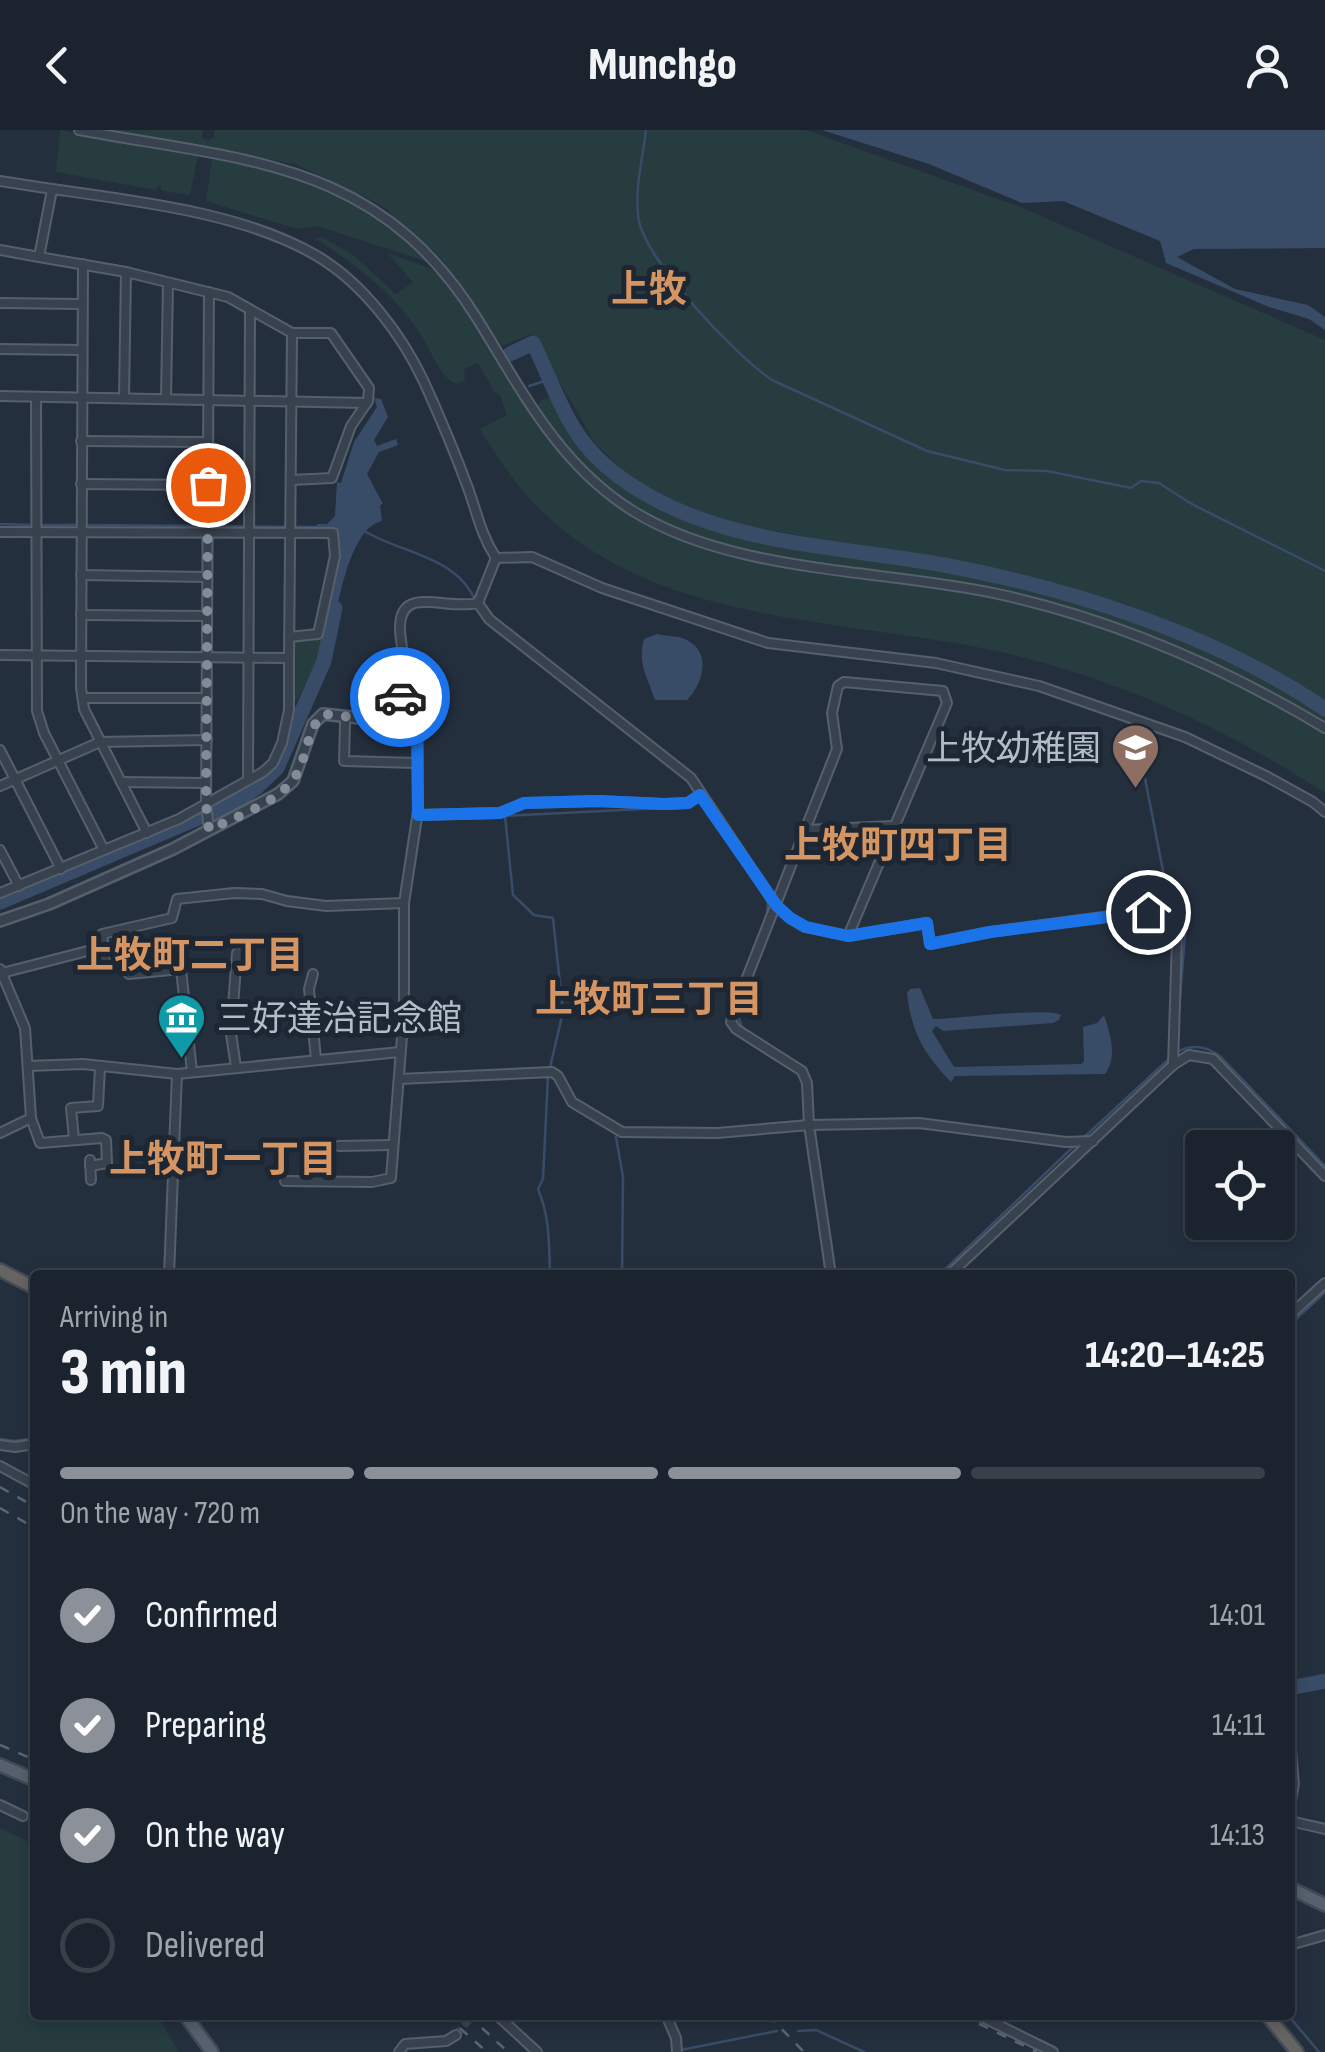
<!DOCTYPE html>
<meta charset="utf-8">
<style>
:root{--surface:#1b232e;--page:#242b36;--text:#f1f3f6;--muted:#a0a4aa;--line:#39404a;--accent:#8c9099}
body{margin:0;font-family:"Sofia Sans Condensed","Noto Sans JP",sans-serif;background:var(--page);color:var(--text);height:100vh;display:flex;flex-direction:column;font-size:38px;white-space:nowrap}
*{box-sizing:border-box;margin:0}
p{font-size:32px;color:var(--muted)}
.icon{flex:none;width:55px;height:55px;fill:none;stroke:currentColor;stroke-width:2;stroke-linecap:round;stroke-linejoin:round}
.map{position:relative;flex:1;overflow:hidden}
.drawer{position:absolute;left:30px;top:1140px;width:1265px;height:750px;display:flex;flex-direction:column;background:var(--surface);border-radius:10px;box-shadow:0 5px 15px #0003,0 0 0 2px var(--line)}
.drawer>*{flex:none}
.controls{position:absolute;left:1185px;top:1000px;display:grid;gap:20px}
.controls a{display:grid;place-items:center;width:110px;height:110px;border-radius:10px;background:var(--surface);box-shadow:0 5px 15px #0003,0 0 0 2px var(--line);font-size:50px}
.pin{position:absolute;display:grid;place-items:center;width:85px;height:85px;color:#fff;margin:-42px;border:5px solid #fff;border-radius:50%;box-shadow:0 2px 10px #0007}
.courier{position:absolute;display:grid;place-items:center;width:100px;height:100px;margin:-50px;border:8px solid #1a73e8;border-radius:50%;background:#fff;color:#222;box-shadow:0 2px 12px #0007}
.headline em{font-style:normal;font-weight:800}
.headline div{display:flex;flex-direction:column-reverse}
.headline{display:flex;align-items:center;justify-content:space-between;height:170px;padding:0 30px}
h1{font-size:65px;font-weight:800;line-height:75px}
.bar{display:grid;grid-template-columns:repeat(4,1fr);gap:15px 10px;align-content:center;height:120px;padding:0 30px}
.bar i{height:12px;border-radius:8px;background:var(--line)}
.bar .active{background:var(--accent)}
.bar p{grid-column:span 4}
ol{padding:0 30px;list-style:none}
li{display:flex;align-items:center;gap:30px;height:110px}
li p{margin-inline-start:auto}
li .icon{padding:10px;border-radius:50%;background:var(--accent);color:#fff;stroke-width:4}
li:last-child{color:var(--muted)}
li i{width:55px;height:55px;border:5px solid var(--line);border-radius:50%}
header{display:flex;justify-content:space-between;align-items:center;height:130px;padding:0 30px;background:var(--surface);font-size:45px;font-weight:800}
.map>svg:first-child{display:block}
.green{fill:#263c3f}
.water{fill:#394c67}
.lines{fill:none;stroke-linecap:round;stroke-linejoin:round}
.stream{stroke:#394c67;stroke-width:2.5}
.river{stroke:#394c67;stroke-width:15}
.minor-tunnel{stroke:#3a4453;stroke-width:8;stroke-dasharray:8 4;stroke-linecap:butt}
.minor-casing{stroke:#565f6c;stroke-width:12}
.tertiary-casing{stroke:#565f6c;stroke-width:14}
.primary-casing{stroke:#414a57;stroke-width:16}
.trunk-casing{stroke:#434c59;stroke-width:16}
.minor{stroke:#38414e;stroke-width:8}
.tertiary{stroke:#38414e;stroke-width:9}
.primary{stroke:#56606e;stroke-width:11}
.trunk{stroke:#656462;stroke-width:11}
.rail{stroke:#5a6575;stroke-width:2.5;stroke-dasharray:10 10;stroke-linecap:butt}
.done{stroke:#828b98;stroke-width:10;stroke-dasharray:0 18}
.route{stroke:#1a73e8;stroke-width:12}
.labels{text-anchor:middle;stroke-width:10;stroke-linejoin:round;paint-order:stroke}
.poi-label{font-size:35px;fill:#b4bcc9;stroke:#1d2633;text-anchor:end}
.neighbourhood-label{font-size:38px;font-weight:bold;fill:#d59563;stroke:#1d2633}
</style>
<header><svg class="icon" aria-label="back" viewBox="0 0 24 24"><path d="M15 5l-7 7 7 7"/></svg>Munchgo<svg class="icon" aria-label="person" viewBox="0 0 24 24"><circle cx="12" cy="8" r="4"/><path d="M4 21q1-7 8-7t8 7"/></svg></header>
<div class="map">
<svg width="1325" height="1922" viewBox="0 0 1325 1922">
<rect width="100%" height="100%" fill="#242f3e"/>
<g class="green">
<path d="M60,0l138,25 -8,40 -28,-4 -2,-6 -5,5 -99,-18z"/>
<path d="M113,0h90l-1,8 7,2 5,-3v-7h592l217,78 302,132v360l-96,-51 -103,-45 -92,-25 -312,-58 -83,-35 -44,-43 -63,-109 -30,12 -63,-90 -58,-51 -83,-40z"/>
<path d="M212,28c87,17 153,38 216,104l-110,-36 -21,3 -91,-28z"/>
<path d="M322,107l31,18 43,39 17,-12 -26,-29 51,18 39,52 68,114 31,35 49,39 39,21 65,22 249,40 73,18 85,27 69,30 68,33 52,30v61c-99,-65 -208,-114 -324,-141 -156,-35 -349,-24 -468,-150 -21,-22 -37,-47 -53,-73l27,-14 -8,-22h-4l-17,-30 -14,6 1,11 -8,4c-17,-7 -24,-29 -33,-44 -27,-45 -66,-74 -109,-102z"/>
<path d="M555,267c4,11 8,25 14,35 89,128 304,118 442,149 104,24 227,70 314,131v13c-95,-60 -205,-105 -314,-131 -142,-33 -317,-19 -430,-127 -18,-17 -31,-40 -45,-60l5,-7z"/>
<path d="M323,507l-2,19 -24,44h-5v-58l4,-4z"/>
<path d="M0,1698l35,17v170h122l22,37h-179z"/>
</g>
<g class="water">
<path d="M822,0h503v118l-131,1 -17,8 58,32 73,16 17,12v13l-16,-11 -40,-12 -103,-44 -6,-22 -97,-40 -41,2 -93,-39z"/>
<path d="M374,268l7,1 7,18 -14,23 3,6 19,-7 2,6 -19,7 -12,22 16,30 -3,1 2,16c-30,5 -43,76 -48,103l-9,1 14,-71 -3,-22 -19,-3v-5h10l8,-8 2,-34 4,1 13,-41 23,-35z"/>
<path d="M657,504c8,2 18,2 25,4 31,11 22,45 5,62h-32c-7,-22 -18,-37 -11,-61z"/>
<path d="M920,858l13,31c23,0 114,-12 128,-4l-2,5 -6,3 -110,8 -7,-5 -4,5 22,36 127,-3 3,-2 -1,-35 14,-4 7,-8c6,19 14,41 1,59l-150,2 -4,6c-27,-28 -40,-50 -44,-89l3,-4z"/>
</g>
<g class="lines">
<g class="stream">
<path d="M646,0c-3,27 -11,57 -8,85 3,42 99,142 134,165l155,71 78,19 42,1 84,17 10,-7 18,2 31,20 135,68"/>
<path d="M529,256l22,-7"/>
<path d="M0,394l33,1"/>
<path d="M41,395h37"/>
<path d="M86,395l117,1"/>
<path d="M211,396l107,1"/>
<path d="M364,401c39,23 93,25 112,71"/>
<path d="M481,484l9,12 132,102"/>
<path d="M1143,638l22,113 19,19 3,9 -9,116"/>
<path d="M687,649l8,15"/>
<path d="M699,671l47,67"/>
<path d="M736,870l31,-86 1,-15"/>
<path d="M737,883l5,14 26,18"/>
<path d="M1177,922c16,-8 29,-6 43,4l105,110"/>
<path d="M806,1002l4,27"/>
<path d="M616,1007l7,40 -1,98"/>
<path d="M1081,1010l90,-83"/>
<path d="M819,1086l7,59"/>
<path d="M550,1145c-1,-30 0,-58 -12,-86l5,-10 5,-103 15,-64 -10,-94 -19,-3 -21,-20 -8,-79 177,-9"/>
<path d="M939,1145l136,-130"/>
<path d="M1290,1195l35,-33"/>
<path d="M0,1309l15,2 20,-3"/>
<path d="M1293,1563l32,-7"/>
<path d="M1288,1885l31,37"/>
<path d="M798,1901l18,-1 48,22"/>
<path d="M681,1920l96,-19"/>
</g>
<g class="river">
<path d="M510,224l23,-11c23,46 33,89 73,123 92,79 223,78 338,99 129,24 272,70 381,144"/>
<path d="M0,772l233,-99 24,-16 20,-19 47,-107 11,-53"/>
<path d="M1290,1558l35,-7"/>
</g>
<path class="minor-tunnel" d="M456,1905l17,-20"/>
<defs>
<g id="minor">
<path d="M79,0c167,31 300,30 399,190 44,71 81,145 155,191 101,63 251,58 365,83 115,25 227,74 327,134"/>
<path d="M0,51c98,17 231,24 317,75 46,27 85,79 107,126 16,35 31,71 44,106 9,25 13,47 28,70"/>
<path d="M52,60l-13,67 87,15 102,25 64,36"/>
<path d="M0,120l39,7"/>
<path d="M83,134l-2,424 3,21 63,124"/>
<path d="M0,173l82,1"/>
<path d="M0,219l82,1"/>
<path d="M0,266l367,7"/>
<path d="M36,267l1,314 7,22 60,117"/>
<path d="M124,268l2,-126"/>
<path d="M166,268l2,-115"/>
<path d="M81,311l126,1"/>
<path d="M81,354l127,1"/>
<path d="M0,402l333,1 2,23 -17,78 -29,3"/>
<path d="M496,428l36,-1 70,31 166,55 168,20 103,23 146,51 81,39 47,26 12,10"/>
<path d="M81,445l126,2"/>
<path d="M478,473l11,16 202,159 86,129 13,11 15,9 43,9 79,-13 3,21 60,-12 188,-25 -5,158"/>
<path d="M478,473l18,-45"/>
<path d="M81,485l126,1"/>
<path d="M0,525l289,3"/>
<path d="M83,568h124"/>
<path d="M345,593l-1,38 73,2"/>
<path d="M0,620l61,119"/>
<path d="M248,650l2,-470"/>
<path d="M121,652l85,1"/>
<path d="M0,656l100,-44 107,-2"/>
<path d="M418,685l82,-2 24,-10 74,-2 66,3 24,-1 12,-8"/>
<path d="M209,700l-3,-26 3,-512"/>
<path d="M805,700l89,-4"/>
<path d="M0,720l19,36"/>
<path d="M0,763l179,-74 84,-47 10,-9 9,-20 7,-33v-52l3,-325h39l38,55 -1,13 -17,25 -19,52 -41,2"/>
<path d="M0,839l25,59 6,90 -31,15"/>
<path d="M2,843l101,-26"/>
<path d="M313,844l-4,15 7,70"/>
<path d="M28,936l55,-2 94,10 223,-22"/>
<path d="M236,937l-8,-53 5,-8 4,-53"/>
<path d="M192,942l-11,-103 -52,5v-10l-23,3 -4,-33 70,-16 5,-19 57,-6 28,1 25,7 39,5 78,-3"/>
<path d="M399,949l153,-7 6,4 14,26 50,30 95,1 92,-8 110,-2 147,19 27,-1"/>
<path d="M31,988l9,25 62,-5 4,2 1,23 -17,3"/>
<path d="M74,1009l-3,-31 27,-2 2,-39"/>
<path d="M339,1016l53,-1"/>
<path d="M90,1030l1,20"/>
<path d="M285,1051l87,1 19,-4 13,-167v-108l14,-92 -1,-109 -9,-11c3,-23 -24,-80 7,-88 19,-4 41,5 63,0"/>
<path d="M169,1145l8,-201"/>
<path d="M831,1145l-22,-150 -2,-42 -5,-12 -66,-42 -5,-7 2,-9 104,-264 -5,-36 6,-27 6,-4 99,9 4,12 -99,233"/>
<path d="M949,1145l224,-210 16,-10 24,4 112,117"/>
<path d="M1290,1185l35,-32"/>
<path d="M0,1315l15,2 20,-3"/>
<path d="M0,1336l35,19"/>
<path d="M1290,1609l4,45 -4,22"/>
<path d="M0,1675l23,11"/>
<path d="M1290,1691l35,8"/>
<path d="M1290,1815l35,-10"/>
<path d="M497,1885l40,37"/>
<path d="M666,1885l10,23 1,14"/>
<path d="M978,1885l75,37"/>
<path d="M399,1922l6,-8 41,-3 10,-6"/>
</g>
<path id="tertiary" d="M0,791l49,-17 124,-55 105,-55 15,-13 20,-57 10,-10 46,5 39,-28"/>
<g id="primary">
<path d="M0,1635l35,15"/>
<path d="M1290,1758l35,17"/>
<path d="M185,1885l27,37"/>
</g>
<g id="trunk">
<path d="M0,1140l35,18"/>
<path d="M1267,1885l30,37"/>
</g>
</defs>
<use href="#minor" class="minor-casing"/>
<use href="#tertiary" class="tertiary-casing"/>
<use href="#primary" class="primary-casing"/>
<use href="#trunk" class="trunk-casing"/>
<use href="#minor" class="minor"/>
<use href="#tertiary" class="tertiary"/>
<use href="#primary" class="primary"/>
<use href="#trunk" class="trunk"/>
<g class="rail">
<path d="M0,1357l35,20"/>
<path d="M0,1378l35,20"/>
<path d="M0,1615l35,15"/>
<path d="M445,1885l42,37"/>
<path d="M768,1885l36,37"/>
<path d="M961,1885l76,37"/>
<path d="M482,1898l26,24"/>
</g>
</g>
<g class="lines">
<path class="done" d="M208,355l-2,319 3,26c26,-13 66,-26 84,-50 15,-20 12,-48 30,-66l46,5 31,-22"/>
<path class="route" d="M400,567l8,-6 9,11 1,113 82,-2 24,-10 74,-2 66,3 24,-1 12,-8 77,111 13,12 16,9 42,9 79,-13 3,21 60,-12 158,-20"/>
</g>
<defs>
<symbol id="school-pin" viewBox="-11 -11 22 30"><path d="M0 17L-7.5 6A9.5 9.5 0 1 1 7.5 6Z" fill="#8d6e63" stroke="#1d2633"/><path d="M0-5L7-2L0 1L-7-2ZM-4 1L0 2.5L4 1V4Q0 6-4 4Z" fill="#fff"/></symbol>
<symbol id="museum-pin" viewBox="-11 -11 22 30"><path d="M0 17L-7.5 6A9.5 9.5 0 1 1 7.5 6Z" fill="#0f9aa8" stroke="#1d2633"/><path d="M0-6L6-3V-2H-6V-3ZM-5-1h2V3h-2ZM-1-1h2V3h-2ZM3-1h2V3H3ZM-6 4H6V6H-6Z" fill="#fff"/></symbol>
</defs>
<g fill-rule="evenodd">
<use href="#school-pin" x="1108" y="590" width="55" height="75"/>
<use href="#museum-pin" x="154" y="860" width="55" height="75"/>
</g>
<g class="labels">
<g class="poi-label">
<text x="1101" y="630">上牧幼稚園</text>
<text x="217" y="900" text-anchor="start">三好達治記念館</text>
</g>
<g class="neighbourhood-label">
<text x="649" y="172">上牧</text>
<text x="898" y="728">上牧町四丁目</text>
<text x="190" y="838">上牧町二丁目</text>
<text x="649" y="882">上牧町三丁目</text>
<text x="223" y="1042">上牧町一丁目</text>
</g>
</g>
</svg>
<div class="controls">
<a><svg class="icon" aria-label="locate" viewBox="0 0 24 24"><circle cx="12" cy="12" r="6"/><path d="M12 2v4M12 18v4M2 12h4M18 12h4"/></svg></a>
</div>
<div class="pin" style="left:208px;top:355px;background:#ea580c"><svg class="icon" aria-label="bag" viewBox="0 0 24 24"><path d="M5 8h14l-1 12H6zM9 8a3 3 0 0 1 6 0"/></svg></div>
<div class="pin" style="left:1148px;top:782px;background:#1f2937"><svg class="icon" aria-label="home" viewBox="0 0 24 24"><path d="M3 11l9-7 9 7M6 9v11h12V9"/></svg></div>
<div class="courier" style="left:400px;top:567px"><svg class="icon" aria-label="car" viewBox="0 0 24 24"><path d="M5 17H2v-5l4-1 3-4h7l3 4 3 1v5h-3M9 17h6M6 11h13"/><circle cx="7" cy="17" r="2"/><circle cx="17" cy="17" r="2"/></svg></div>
<section class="drawer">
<div class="headline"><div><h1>3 min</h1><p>Arriving in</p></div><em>14:20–14:25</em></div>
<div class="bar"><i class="active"></i><i class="active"></i><i class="active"></i><i></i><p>On the way · 720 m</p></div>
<ol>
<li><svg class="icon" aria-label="check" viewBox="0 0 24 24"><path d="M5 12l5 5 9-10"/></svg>Confirmed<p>14:01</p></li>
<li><svg class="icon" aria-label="check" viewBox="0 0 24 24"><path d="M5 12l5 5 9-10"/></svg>Preparing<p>14:11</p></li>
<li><svg class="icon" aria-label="check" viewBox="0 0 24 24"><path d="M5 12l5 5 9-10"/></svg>On the way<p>14:13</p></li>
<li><i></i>Delivered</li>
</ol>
</section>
</div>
